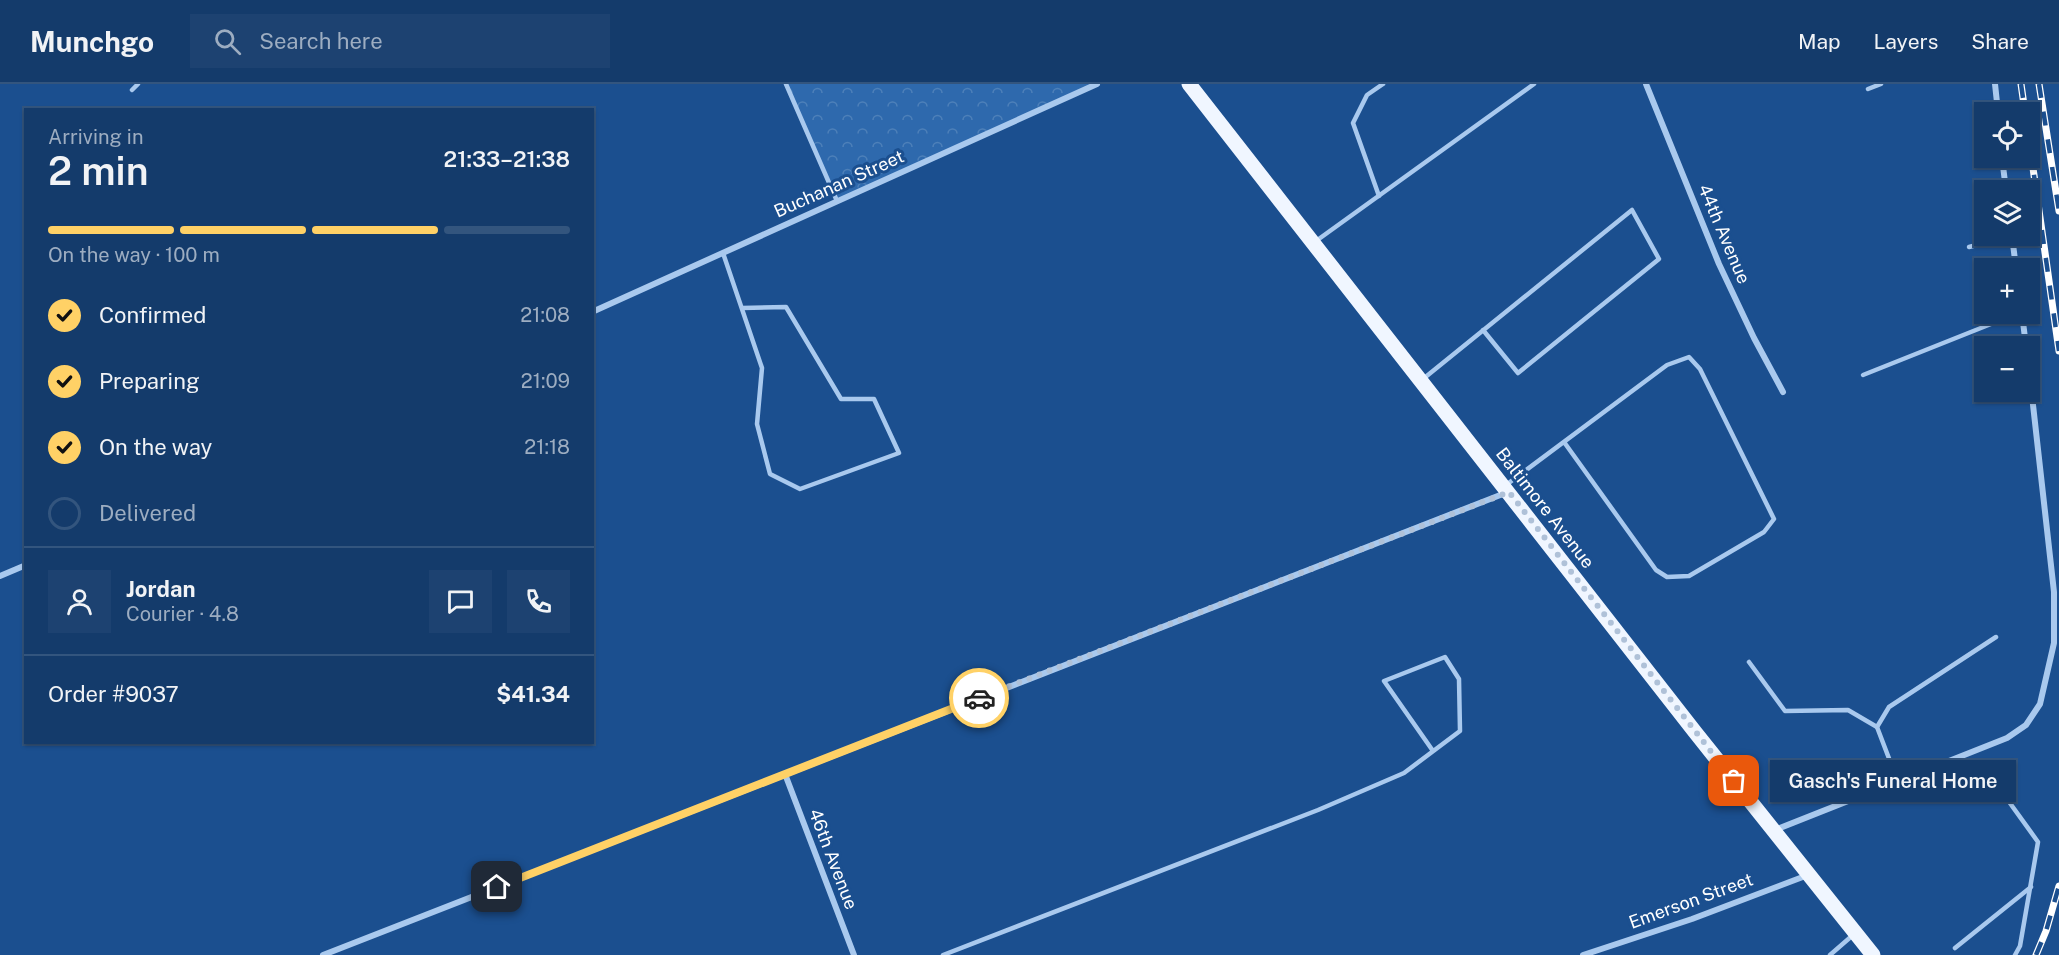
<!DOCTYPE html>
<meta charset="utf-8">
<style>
:root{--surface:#143b6b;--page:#1d4271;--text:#f1f3f6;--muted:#9dadc1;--line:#33557e;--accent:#ffd166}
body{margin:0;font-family:"Public Sans",sans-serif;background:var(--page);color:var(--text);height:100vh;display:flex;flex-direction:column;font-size:22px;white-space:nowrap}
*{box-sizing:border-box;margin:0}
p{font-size:20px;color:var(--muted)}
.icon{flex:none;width:33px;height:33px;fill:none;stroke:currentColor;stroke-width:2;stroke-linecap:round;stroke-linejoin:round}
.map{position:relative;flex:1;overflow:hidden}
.drawer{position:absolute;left:24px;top:24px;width:570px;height:636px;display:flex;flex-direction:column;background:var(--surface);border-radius:0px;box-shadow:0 2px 4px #0004,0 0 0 2px var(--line)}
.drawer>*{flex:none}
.tools{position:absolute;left:1974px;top:18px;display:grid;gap:12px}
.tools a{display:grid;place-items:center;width:66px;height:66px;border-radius:0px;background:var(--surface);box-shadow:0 2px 4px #0004,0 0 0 2px var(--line);font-size:30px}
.pin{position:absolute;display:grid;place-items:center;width:51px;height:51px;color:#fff;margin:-26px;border-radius:12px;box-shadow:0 3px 9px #0006}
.courier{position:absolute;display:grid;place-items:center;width:60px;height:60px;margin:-30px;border:4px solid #ffd166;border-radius:50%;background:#fff;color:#222;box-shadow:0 2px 8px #0007}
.bubble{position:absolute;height:42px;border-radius:0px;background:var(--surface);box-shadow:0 2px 4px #0004,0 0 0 2px var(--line);font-size:20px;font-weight:600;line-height:42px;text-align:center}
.overview em{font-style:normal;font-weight:600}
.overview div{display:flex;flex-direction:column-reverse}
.overview{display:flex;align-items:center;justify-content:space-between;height:102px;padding:0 24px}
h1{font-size:39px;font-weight:600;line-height:45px}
.bar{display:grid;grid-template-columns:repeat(4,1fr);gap:9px 6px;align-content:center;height:72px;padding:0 24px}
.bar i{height:8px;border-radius:4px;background:var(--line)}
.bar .active{background:var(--accent)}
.bar p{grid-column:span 4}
.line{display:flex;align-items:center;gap:15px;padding:0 24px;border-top:2px solid var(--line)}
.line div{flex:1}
.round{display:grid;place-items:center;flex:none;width:63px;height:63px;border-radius:0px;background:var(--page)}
ol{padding:0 24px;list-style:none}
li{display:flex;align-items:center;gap:18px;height:66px}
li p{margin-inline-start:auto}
li .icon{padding:6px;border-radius:50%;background:var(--accent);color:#111;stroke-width:4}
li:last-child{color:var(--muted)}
li i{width:33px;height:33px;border:3px solid var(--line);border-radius:50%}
header{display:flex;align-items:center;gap:36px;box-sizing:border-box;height:84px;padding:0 30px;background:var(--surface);border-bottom:2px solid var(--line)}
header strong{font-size:28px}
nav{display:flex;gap:33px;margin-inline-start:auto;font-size:21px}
.search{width:420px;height:54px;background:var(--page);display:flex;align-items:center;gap:15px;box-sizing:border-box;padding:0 21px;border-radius:0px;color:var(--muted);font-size:22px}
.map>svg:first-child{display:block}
.park{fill:url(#park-crowns)}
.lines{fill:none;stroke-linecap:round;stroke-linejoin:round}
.service{stroke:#a9c9ee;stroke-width:4.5}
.minor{stroke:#a9c9ee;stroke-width:6}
.primary{stroke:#f0f6ff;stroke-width:15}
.rail-casing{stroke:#fff;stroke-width:7}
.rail{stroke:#1b4f8f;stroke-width:4.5;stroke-dasharray:14;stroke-linecap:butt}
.done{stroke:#afc1d8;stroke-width:6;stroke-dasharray:0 10.8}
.route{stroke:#ffd166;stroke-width:8}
.labels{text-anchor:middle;stroke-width:6;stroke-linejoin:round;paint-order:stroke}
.street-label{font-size:18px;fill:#fff;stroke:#1b4f8f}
</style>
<header>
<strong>Munchgo</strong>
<div class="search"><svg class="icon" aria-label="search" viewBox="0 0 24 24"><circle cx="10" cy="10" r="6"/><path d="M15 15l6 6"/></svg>Search here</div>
<nav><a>Map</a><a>Layers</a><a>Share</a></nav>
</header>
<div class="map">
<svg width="2059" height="871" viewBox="0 0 2059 871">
<defs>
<pattern id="park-crowns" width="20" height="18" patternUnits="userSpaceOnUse" patternTransform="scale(1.5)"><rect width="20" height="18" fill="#2e69ad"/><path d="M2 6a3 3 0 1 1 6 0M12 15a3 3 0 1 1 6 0" fill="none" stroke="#4d80b9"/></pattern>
</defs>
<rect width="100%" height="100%" fill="#1b4f8f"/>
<path class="park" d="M786,0h310l-259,117z"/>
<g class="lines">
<g class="service">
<path d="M786,0l51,117"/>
<path d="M1868,5l13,-5"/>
<path d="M132,6l6,-6"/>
<path d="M1379,112l-26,-73 14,-28 16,-11"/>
<path d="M1316,157l218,-157"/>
<path d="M1969,163l43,-11"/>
<path d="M723,169l39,115 -5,56 13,50 30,15 99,-36 -25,-54h-33l-55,-92 -44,1"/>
<path d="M1863,291l153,-61"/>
<path d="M1423,295l209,-169 27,49 -141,114 -35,-43"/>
<path d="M1506,401l161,-120 22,-8 11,12 74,150 -10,13 -75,44 -22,1 -11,-7 -92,-128"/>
<path d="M1749,578l36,49 63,-1 29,17"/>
<path d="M1898,698l-21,-55 12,-20 107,-70"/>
<path d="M2007,715l31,43 -18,104 -5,9"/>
<path d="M1955,864l76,-61"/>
<path d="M943,871l375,-145 86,-37 56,-42 -1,-52 -14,-22 -61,24 49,70"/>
<path d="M1830,871l23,-20"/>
</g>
<g class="minor">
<path d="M1646,0l73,180 35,74 29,54"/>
<path d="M1995,0l3,28"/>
<path d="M2002,74l4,32"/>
<path d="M2012,152l4,32"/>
<path d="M592,228l505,-228"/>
<path d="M2022,230l4,32"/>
<path d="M0,492l26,-11"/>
<path d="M785,690l69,181"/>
<path d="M1775,746l232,-92 19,-13 14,-21 14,-61v-51l-24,-214"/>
<path d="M323,871l1185,-463"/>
<path d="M1583,871l109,-36 116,-44"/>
</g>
<path class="primary" d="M1189,0l506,648 178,223"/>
<defs>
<g id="rail">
<path d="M2021,0l4,28"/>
<path d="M2039,0l20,127"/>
<path d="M2030,63l29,204"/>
<path d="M2036,871l10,-24 13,-45"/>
</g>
</defs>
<use href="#rail" class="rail-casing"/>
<use href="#rail" class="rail"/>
</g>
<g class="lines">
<path class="done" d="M979,614l530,-206 225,289"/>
<path class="route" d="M497,803l482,-189"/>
</g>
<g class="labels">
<g class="street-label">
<text transform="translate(839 100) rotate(-24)" y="6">Buchanan Street</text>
<text transform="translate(1724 150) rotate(67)" y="6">44th Avenue</text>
<text transform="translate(1545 424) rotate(52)" y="6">Baltimore Avenue</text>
<text transform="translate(833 775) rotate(69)" y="6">46th Avenue</text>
<text transform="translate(1691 817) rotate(-20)" y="6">Emerson Street</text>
</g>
</g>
</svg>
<div class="tools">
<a><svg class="icon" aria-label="locate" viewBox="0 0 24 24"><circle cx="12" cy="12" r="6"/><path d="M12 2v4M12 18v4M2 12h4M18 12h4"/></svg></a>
<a><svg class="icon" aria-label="layers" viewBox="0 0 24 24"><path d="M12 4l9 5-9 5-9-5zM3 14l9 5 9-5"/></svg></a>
<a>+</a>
<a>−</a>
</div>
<div class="pin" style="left:1734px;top:697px;background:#ea580c"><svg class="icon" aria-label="bag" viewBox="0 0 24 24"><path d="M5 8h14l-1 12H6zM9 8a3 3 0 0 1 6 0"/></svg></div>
<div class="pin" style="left:497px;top:803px;background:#1f2937"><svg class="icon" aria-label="home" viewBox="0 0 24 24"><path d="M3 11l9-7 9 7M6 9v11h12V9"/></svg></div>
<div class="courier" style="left:979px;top:614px"><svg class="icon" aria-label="car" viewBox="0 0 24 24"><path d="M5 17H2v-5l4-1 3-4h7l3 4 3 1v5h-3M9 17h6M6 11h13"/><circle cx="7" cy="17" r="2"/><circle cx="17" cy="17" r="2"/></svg></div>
<div class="bubble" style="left:1770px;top:676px;width:246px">Gasch's Funeral Home</div>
<section class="drawer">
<div class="overview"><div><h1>2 min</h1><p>Arriving in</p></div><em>21:33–21:38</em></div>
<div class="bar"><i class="active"></i><i class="active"></i><i class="active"></i><i></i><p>On the way · 100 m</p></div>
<ol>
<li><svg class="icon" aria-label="check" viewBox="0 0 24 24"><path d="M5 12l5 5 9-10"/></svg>Confirmed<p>21:08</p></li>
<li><svg class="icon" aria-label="check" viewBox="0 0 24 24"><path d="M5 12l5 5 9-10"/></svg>Preparing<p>21:09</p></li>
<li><svg class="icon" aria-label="check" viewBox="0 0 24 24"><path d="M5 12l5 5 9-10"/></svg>On the way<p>21:18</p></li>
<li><i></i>Delivered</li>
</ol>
<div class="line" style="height:108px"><a class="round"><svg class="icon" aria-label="person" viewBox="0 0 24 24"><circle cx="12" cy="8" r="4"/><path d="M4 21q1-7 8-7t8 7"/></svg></a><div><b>Jordan</b><p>Courier · 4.8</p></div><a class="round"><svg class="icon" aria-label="chat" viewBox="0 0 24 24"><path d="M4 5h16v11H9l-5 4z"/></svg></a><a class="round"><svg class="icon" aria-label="phone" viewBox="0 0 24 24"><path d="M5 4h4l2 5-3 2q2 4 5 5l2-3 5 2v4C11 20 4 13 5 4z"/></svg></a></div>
<div class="line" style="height:78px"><div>Order #9037</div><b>$41.34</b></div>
</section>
</div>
